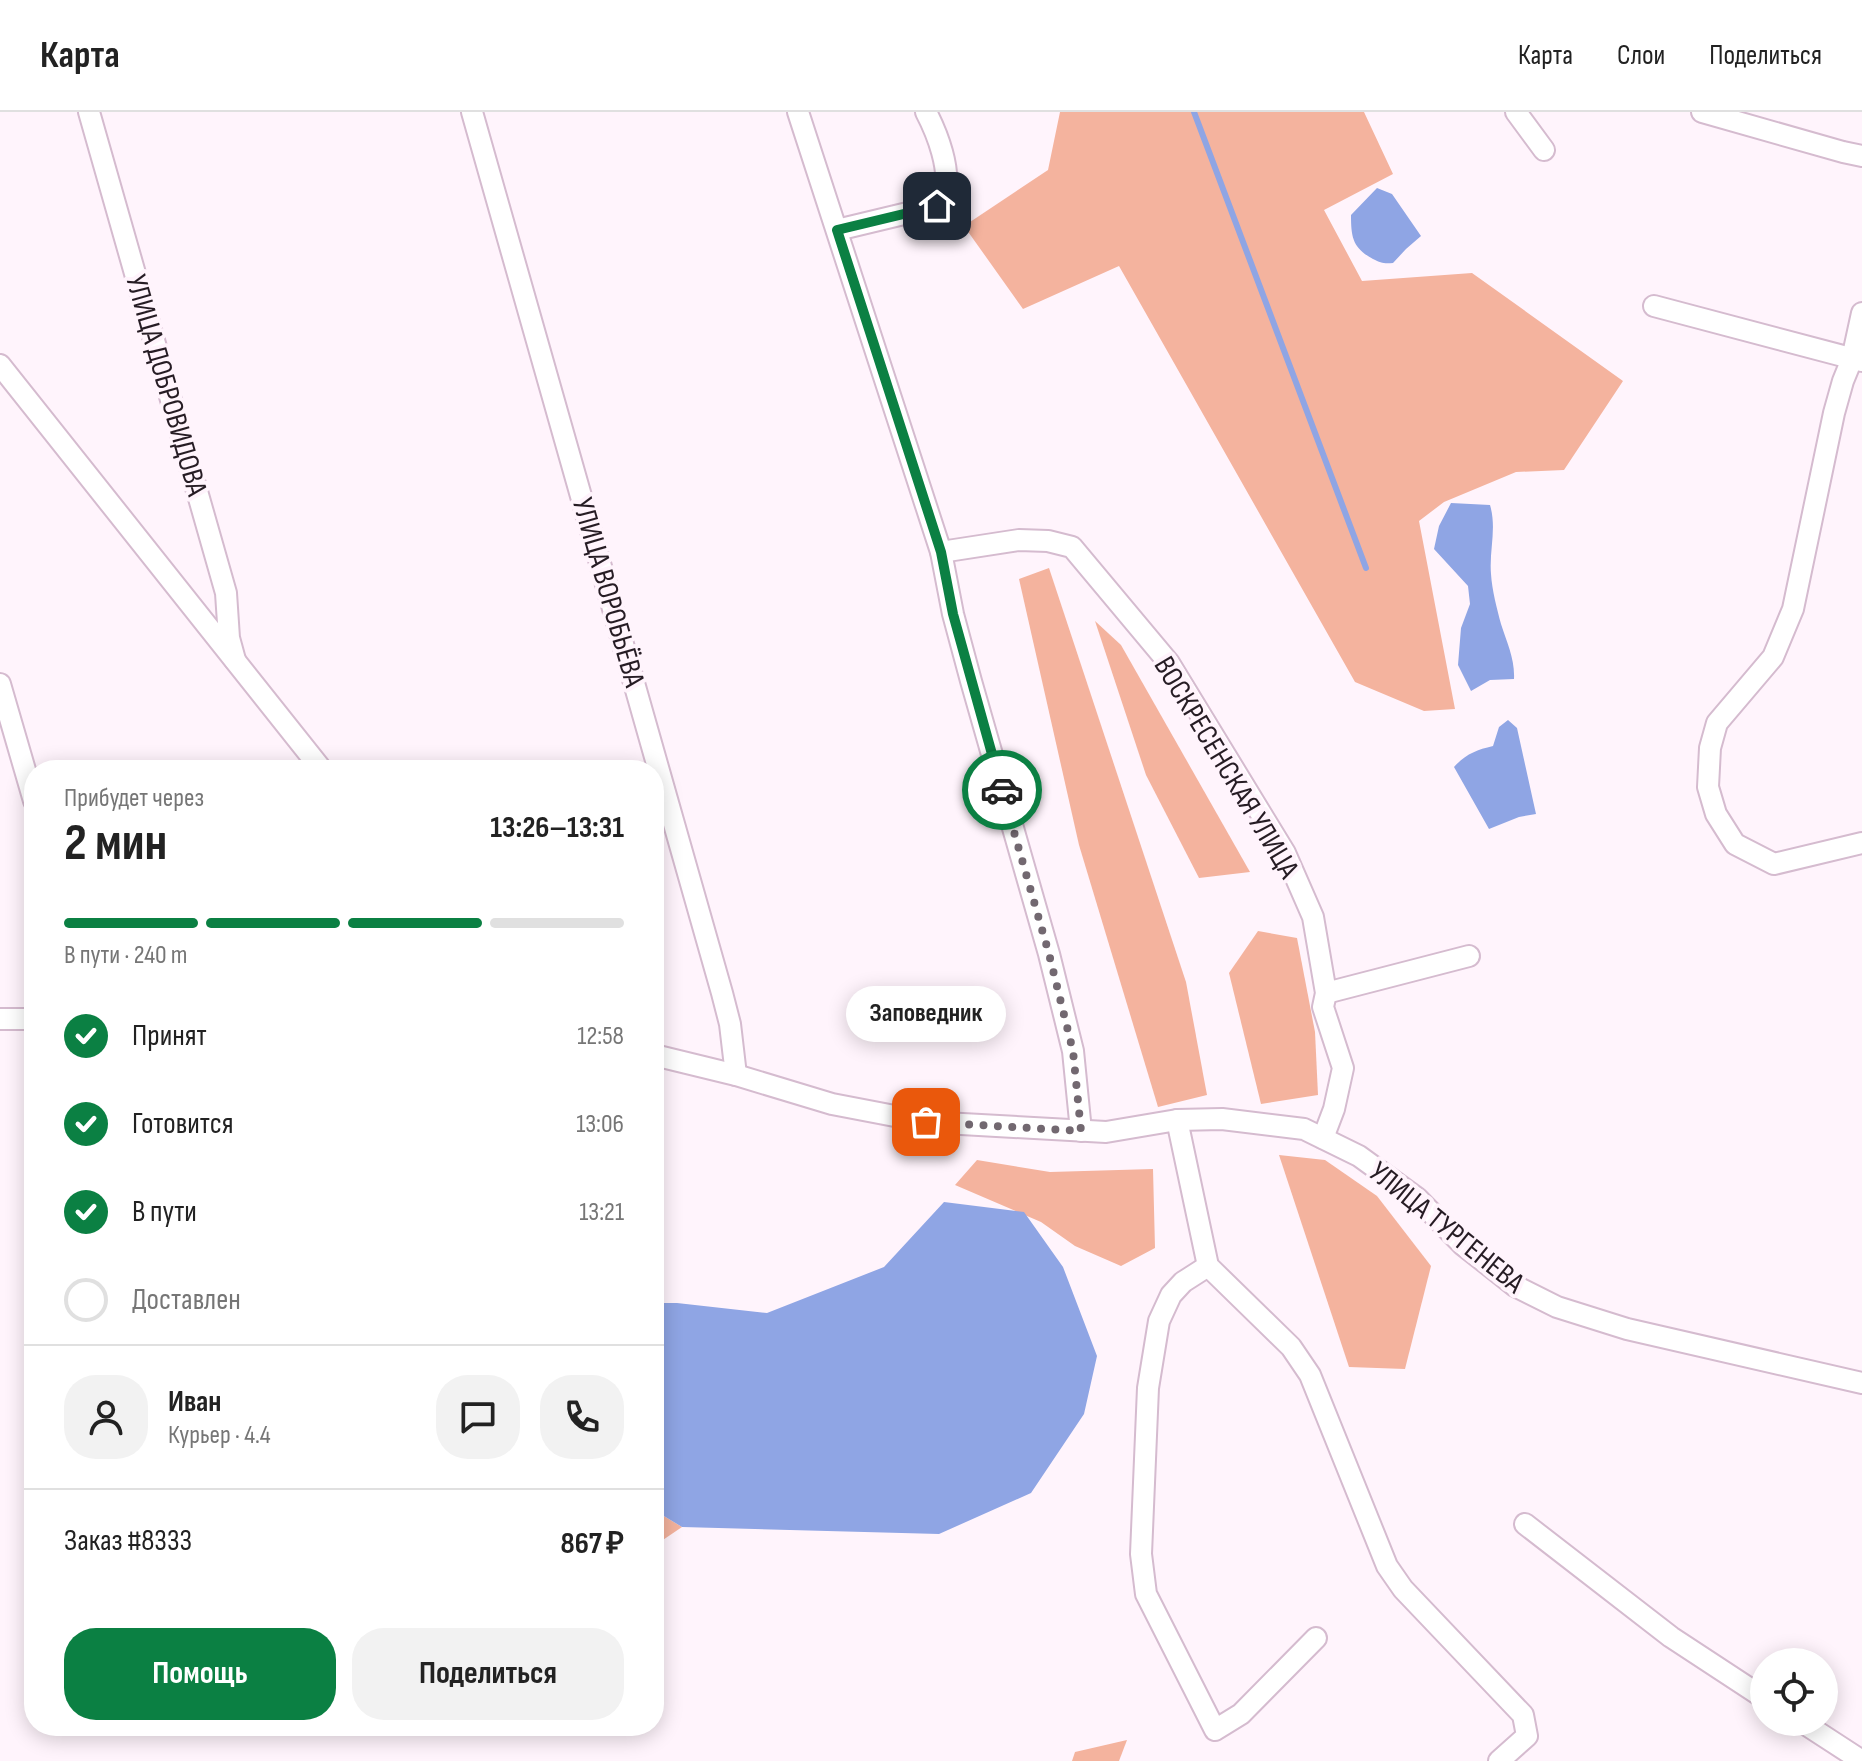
<!DOCTYPE html>
<html lang="ru">
<meta charset="utf-8">
<style>
:root{--surface:#fff;--page:#f2f2f2;--text:#222;--muted:#767676;--line:#e0e0e0;--accent:#0b8043}
body{margin:0;font-family:"Sofia Sans Condensed",sans-serif;background:var(--page);color:var(--text);height:100vh;display:flex;flex-direction:column;font-size:30px;white-space:nowrap}
*{box-sizing:border-box;margin:0}
p{font-size:26px;color:var(--muted)}
.icon{flex:none;width:44px;height:44px;fill:none;stroke:currentColor;stroke-width:2;stroke-linecap:round;stroke-linejoin:round}
.map{position:relative;flex:1;overflow:hidden}
.drawer{position:absolute;left:24px;top:648px;width:640px;height:976px;display:flex;flex-direction:column;background:var(--surface);border-radius:32px;box-shadow:0 4px 20px #0003}
.drawer>*{flex:none}
.fabs{position:absolute;left:1750px;top:1536px;display:grid;gap:16px}
.fabs a{display:grid;place-items:center;width:88px;height:88px;border-radius:50%;background:var(--surface);box-shadow:0 4px 20px #0003;font-size:40px}
.pin{position:absolute;display:grid;place-items:center;width:68px;height:68px;color:#fff;margin:-34px;border-radius:16px;box-shadow:0 4px 12px #0006}
.courier{position:absolute;display:grid;place-items:center;width:80px;height:80px;margin:-40px;border:6px solid #0b8043;border-radius:50%;background:#fff;color:#222;box-shadow:0 2px 10px #0007}
.bubble{position:absolute;height:56px;border-radius:28px;background:var(--surface);box-shadow:0 4px 20px #0003;font-size:26px;font-weight:700;line-height:56px;text-align:center}
.summary em{font-style:normal;font-weight:700}
.summary div{display:flex;flex-direction:column-reverse}
.summary{display:flex;align-items:center;justify-content:space-between;height:136px;padding:0 40px}
h1{font-size:52px;font-weight:700;line-height:60px}
.bar{display:grid;grid-template-columns:repeat(4,1fr);gap:12px 8px;align-content:center;height:96px;padding:0 40px}
.bar i{height:10px;border-radius:6px;background:var(--line)}
.bar .on{background:var(--accent)}
.bar p{grid-column:span 4}
.line{display:flex;align-items:center;gap:20px;padding:0 40px;border-top:2px solid var(--line)}
.line div{flex:1}
.round{display:grid;place-items:center;flex:none;width:84px;height:84px;border-radius:32px;background:var(--page)}
ol{padding:0 40px;list-style:none}
li{display:flex;align-items:center;gap:24px;height:88px}
li p{margin-inline-start:auto}
li .icon{padding:8px;border-radius:50%;background:var(--accent);color:#fff;stroke-width:4}
li:last-child{color:var(--muted)}
li i{width:44px;height:44px;border:4px solid var(--line);border-radius:50%}
.cta{display:flex;gap:16px;margin-top:auto;padding:16px 40px}
.cta a{flex:1;height:92px;border-radius:32px;background:var(--accent);color:#fff;font-size:32px;font-weight:700;line-height:92px;text-align:center}
.cta a+a{background:var(--page);color:var(--text)}
header{display:flex;align-items:center;gap:48px;box-sizing:border-box;height:112px;padding:0 40px;background:var(--surface);border-bottom:2px solid var(--line)}
header strong{font-size:38px}
nav{display:flex;gap:44px;margin-inline-start:auto;font-size:28px}
.map>svg:first-child{display:block}
.green{fill:#f4b39e}
.water{fill:#8fa5e4}
.lines{fill:none;stroke-linecap:round;stroke-linejoin:round}
.stream{stroke:#8fa5e4;stroke-width:6}
.minor-casing{stroke:#d5bbcf;stroke-width:24}
.minor{stroke:#fff;stroke-width:20}
.done{stroke:#726870;stroke-width:8;stroke-dasharray:0 14.4}
.route{stroke:#0b8043;stroke-width:10}
.labels{text-anchor:middle;stroke-width:8;stroke-linejoin:round;paint-order:stroke}
.street-label{font-size:30px;fill:#261c24;stroke:#fff4fc}
</style>
<header>
<strong>Карта</strong>
<nav><a>Карта</a><a>Слои</a><a>Поделиться</a></nav>
</header>
<div class="map">
<svg width="1862" height="1649" viewBox="0 0 1862 1649">
<rect width="100%" height="100%" fill="#fff4fc"/>
<g class="green">
<path d="M1060,0h304l29,62 -69,36 38,71 110,-8 151,108 -59,89 -48,2 -72,30 -25,19 36,188 -31,2 -69,-29 -236,-416 -96,43 -59,-83 84,-56z"/>
<path d="M1049,456l137,414 21,113 -49,12 -79,-262 -60,-266z"/>
<path d="M1095,509l26,24 129,227 -51,6 -53,-103z"/>
<path d="M1258,819l39,7 18,94 3,63 -57,9 -32,-131z"/>
<path d="M1279,1043l46,5 52,36 54,70 -26,103 -56,-2z"/>
<path d="M977,1048l73,12 103,-3 2,79 -34,18 -46,-20 -34,-24 -86,-37z"/>
<path d="M654,1398l28,17 -28,19z"/>
<path d="M1127,1628l-8,21h-47l3,-9z"/>
</g>
<g class="water">
<path d="M1377,76l15,6 29,42 -15,13 -13,14c-9,1 -12,0 -20,-4 -20,-11 -22,-21 -22,-44z"/>
<path d="M1451,391l39,2c7,24 -1,45 1,69 1,16 6,35 10,50 6,19 14,35 13,55l-24,1 -19,11 -13,-26 3,-37 9,-24 -2,-18 -34,-37 5,-23z"/>
<path d="M1508,608l9,8 19,86 -17,3 -30,12 -35,-62c12,-13 22,-17 39,-21l6,-19z"/>
<path d="M944,1090l80,10 39,55 34,89 -13,58 -53,79 -92,41 -257,-7 -28,-17v-207h23l90,10 117,-46z"/>
</g>
<g class="lines">
<path class="stream" d="M1194,0l172,456"/>
<defs>
<g id="minor">
<path d="M89,0l137,481 3,45 6,22"/>
<path d="M472,0l250,881 8,31 6,51"/>
<path d="M798,0l143,440 12,62 18,67 78,273 24,97 8,80"/>
<path d="M1516,0l28,38"/>
<path d="M1702,0l141,40 19,4"/>
<path d="M837,118l100,-24c2,-4 5,-8 7,-12 8,-23 -7,-61 -18,-82"/>
<path d="M1654,194l208,55"/>
<path d="M1862,201l-10,46 -9,22 -9,32 -41,196 -20,48 -56,66 -7,25 -2,39 8,27 19,30 39,20 88,-21"/>
<path d="M0,253l322,405"/>
<path d="M941,440l78,-12 29,1 24,6 97,116 116,190 28,64 13,76 -3,14 20,61 -9,41 -11,29"/>
<path d="M0,572l34,117"/>
<path d="M1326,881l143,-37"/>
<path d="M0,907h34"/>
<path d="M654,943l82,20 96,29 94,18 180,10 71,-12 45,-1 82,10 55,27 58,42 46,47 52,41 42,21 70,22 235,54"/>
<path d="M1177,1008l31,146 83,81 19,28 77,191 16,23 120,126 4,21 -28,25"/>
<path d="M1208,1154l-25,16 -12,13 -12,26 -11,67 -7,166 5,40 69,136 26,-16 75,-76"/>
<path d="M1525,1412l146,113 93,61"/>
<path d="M1802,1610l60,39"/>
</g>
</defs>
<use href="#minor" class="minor-casing"/>
<use href="#minor" class="minor"/>
</g>
<g class="lines">
<path class="done" d="M926,1010l155,9 -8,-80 -24,-97 -47,-164"/>
<path class="route" d="M937,94l-100,24 104,322 12,62 49,176"/>
</g>
<g class="labels">
<g class="street-label">
<text transform="translate(167 273) rotate(74)" y="10">УЛИЦА ДОБРОВИДОВА</text>
<text transform="translate(609 480) rotate(74)" y="10">УЛИЦА ВОРОБЬЁВА</text>
<text transform="translate(1227 655) rotate(59)" y="10">ВОСКРЕСЕНСКАЯ УЛИЦА</text>
<text transform="translate(1447 1115) rotate(39)" y="10">УЛИЦА ТУРГЕНЕВА</text>
</g>
</g>
</svg>
<div class="fabs">
<a><svg class="icon" aria-label="locate" viewBox="0 0 24 24"><circle cx="12" cy="12" r="6"/><path d="M12 2v4M12 18v4M2 12h4M18 12h4"/></svg></a>
</div>
<div class="pin" style="left:926px;top:1010px;background:#ea580c"><svg class="icon" aria-label="bag" viewBox="0 0 24 24"><path d="M5 8h14l-1 12H6zM9 8a3 3 0 0 1 6 0"/></svg></div>
<div class="pin" style="left:937px;top:94px;background:#1f2937"><svg class="icon" aria-label="home" viewBox="0 0 24 24"><path d="M3 11l9-7 9 7M6 9v11h12V9"/></svg></div>
<div class="courier" style="left:1002px;top:678px"><svg class="icon" aria-label="car" viewBox="0 0 24 24"><path d="M5 17H2v-5l4-1 3-4h7l3 4 3 1v5h-3M9 17h6M6 11h13"/><circle cx="7" cy="17" r="2"/><circle cx="17" cy="17" r="2"/></svg></div>
<div class="bubble" style="left:846px;top:874px;width:160px">Заповедник</div>
<section class="drawer">
<div class="summary"><div><h1>2 мин</h1><p>Прибудет через</p></div><em>13:26–13:31</em></div>
<div class="bar"><i class="on"></i><i class="on"></i><i class="on"></i><i></i><p>В пути · 240 m</p></div>
<ol>
<li><svg class="icon" aria-label="check" viewBox="0 0 24 24"><path d="M5 12l5 5 9-10"/></svg>Принят<p>12:58</p></li>
<li><svg class="icon" aria-label="check" viewBox="0 0 24 24"><path d="M5 12l5 5 9-10"/></svg>Готовится<p>13:06</p></li>
<li><svg class="icon" aria-label="check" viewBox="0 0 24 24"><path d="M5 12l5 5 9-10"/></svg>В пути<p>13:21</p></li>
<li><i></i>Доставлен</li>
</ol>
<div class="line" style="height:144px"><a class="round"><svg class="icon" aria-label="person" viewBox="0 0 24 24"><circle cx="12" cy="8" r="4"/><path d="M4 21q1-7 8-7t8 7"/></svg></a><div><b>Иван</b><p>Курьер · 4.4</p></div><a class="round"><svg class="icon" aria-label="chat" viewBox="0 0 24 24"><path d="M4 5h16v11H9l-5 4z"/></svg></a><a class="round"><svg class="icon" aria-label="phone" viewBox="0 0 24 24"><path d="M5 4h4l2 5-3 2q2 4 5 5l2-3 5 2v4C11 20 4 13 5 4z"/></svg></a></div>
<div class="line" style="height:104px"><div>Заказ #8333</div><b>867 ₽</b></div>
<div class="cta"><a>Помощь</a><a>Поделиться</a></div>
</section>
</div>
